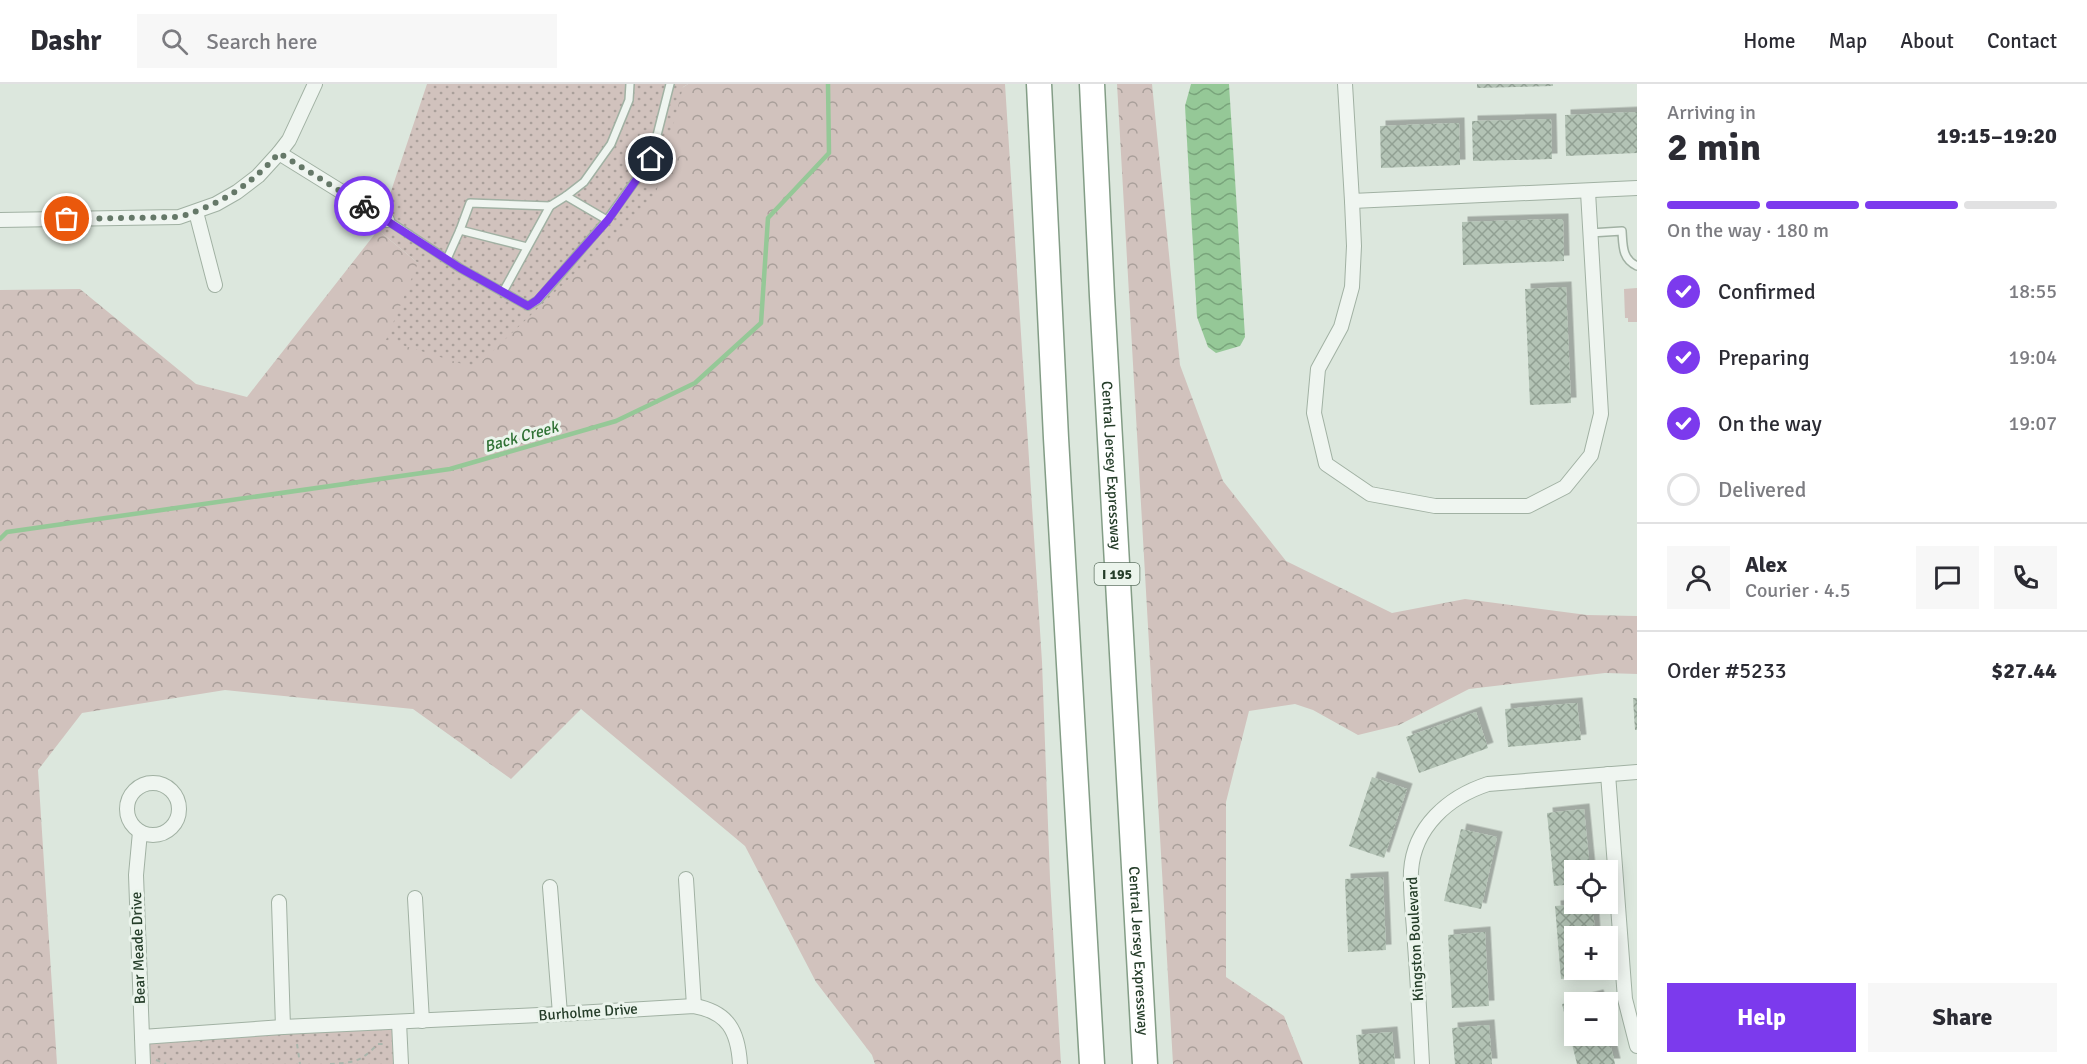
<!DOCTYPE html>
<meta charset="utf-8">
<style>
:root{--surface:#fff;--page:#f7f7f7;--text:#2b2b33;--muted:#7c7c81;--line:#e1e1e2;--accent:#7c3aed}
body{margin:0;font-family:Signika,sans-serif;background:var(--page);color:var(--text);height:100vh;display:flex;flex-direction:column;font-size:22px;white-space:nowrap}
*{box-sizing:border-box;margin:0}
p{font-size:20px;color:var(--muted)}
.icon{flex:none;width:33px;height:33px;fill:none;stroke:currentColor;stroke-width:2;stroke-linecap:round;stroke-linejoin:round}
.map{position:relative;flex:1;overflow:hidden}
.side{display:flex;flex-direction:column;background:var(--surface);width:450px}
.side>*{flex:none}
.fabs{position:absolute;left:1564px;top:776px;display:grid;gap:12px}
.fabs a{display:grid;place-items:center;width:54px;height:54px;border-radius:0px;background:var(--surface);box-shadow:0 3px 15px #0003;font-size:30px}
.pin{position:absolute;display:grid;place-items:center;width:51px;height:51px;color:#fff;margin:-26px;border:3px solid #fff;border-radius:50%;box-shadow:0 2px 6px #0007}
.courier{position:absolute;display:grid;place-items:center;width:60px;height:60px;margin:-30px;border:4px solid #7c3aed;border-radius:50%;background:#fff;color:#222;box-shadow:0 2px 8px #0007}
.summary em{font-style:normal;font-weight:700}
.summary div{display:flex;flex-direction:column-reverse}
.summary{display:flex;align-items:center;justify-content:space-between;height:102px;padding:0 30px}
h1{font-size:39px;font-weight:700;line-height:45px}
.bar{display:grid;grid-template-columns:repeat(4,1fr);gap:9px 6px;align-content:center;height:72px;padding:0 30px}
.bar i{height:8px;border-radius:4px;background:var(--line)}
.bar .active{background:var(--accent)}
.bar p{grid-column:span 4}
.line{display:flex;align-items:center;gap:15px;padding:0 30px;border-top:2px solid var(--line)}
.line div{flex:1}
.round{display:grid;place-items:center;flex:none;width:63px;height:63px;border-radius:0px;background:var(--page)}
ol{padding:0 30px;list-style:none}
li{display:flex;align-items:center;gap:18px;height:66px}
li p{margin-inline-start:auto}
li .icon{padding:6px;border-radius:50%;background:var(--accent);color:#fff;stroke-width:4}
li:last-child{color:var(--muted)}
li i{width:33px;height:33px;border:3px solid var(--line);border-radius:50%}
.button{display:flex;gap:12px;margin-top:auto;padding:12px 30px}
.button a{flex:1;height:69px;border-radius:0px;background:var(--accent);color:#fff;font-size:24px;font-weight:700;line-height:69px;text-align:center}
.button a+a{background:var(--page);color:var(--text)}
header{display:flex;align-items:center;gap:36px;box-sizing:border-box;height:84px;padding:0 30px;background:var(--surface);border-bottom:2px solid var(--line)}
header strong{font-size:28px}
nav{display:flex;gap:33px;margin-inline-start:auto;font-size:21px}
.search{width:420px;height:54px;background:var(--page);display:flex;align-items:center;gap:15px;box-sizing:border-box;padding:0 21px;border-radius:0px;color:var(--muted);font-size:22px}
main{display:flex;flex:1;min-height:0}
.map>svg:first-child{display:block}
.grass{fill:#d1c2bd}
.forest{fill:url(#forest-crowns)}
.park{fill:url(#park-dots)}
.water{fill:url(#water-waves)}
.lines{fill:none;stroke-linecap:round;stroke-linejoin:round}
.stream{stroke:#95c897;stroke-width:4.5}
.building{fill:url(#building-cross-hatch);filter:url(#shadow)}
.service-casing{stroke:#a1b1a3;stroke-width:10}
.minor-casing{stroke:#a1b1a3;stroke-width:16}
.motorway-casing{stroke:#839d86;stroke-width:27}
.path{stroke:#aab6ac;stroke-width:2;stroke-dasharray:4.5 4.5;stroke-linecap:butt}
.service{stroke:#eff5f0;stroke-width:7}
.minor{stroke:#eff5f0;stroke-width:14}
.motorway{stroke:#fff;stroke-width:24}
.done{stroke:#657868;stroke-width:6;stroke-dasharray:0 10.8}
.route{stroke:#7c3aed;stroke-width:8}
.labels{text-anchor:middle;stroke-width:6;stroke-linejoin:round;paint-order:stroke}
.shield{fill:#ebf4ec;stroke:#607464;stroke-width:1.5}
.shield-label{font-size:14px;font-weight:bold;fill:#253d29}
.street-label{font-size:15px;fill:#253d29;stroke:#ebf4ec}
.water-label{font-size:16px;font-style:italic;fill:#2f7134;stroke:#ebf4ec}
</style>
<header>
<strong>Dashr</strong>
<div class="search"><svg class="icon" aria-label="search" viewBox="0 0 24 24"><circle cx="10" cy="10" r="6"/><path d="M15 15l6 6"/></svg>Search here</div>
<nav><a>Home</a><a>Map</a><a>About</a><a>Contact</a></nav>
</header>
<main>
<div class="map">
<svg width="1637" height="980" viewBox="0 0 1637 980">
<defs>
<pattern id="forest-crowns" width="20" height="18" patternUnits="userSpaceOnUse" patternTransform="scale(1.5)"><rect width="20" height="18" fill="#d1c2bd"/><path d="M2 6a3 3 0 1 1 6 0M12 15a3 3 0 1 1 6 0" fill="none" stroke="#a99f9a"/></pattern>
<pattern id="park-dots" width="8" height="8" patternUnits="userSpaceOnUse" patternTransform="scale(1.5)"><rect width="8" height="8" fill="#d1c2bd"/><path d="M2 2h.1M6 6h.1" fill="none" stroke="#a99f9a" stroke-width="1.8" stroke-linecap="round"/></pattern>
<pattern id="water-waves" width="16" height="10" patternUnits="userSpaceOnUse" patternTransform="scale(1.5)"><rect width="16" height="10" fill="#95c897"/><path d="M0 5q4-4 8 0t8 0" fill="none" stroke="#79a47b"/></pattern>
<pattern id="building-cross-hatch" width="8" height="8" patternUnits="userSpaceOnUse" patternTransform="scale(1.5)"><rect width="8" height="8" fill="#b3c3b5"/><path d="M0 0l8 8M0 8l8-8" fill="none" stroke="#91a093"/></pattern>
<filter id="shadow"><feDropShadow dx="5.5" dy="-5.5" stdDeviation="0" flood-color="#0004"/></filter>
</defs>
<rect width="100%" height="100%" fill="#dce7dd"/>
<path class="grass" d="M1637,204v34h-9v-4h-3l-1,-29z"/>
<g class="forest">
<path d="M688,0h317l37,578 8,217 11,185h-186l-3,-9 -56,-73 -71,-136 -164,-137 -70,70 -98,-70 -188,-19 -143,23 -44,57 19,294h-57v-774l80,-1 116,95 51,13 131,-167 40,33z"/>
<path d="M1117,0h35l28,281 43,116 63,80 106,52 73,-14 122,16 50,1v58l-32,-1 -136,16 -70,36 -41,10 -45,-25 -18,-6 -46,7 -23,91v175l58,39 19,48h-130z"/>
</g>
<g class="park">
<path d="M427,0h261l-5,3 -28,110 -180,171 -89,-28 32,-77 -40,-33z"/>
<path d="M399,938l2,42h-261l2,-27z"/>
</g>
<path class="water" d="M1191,0h38l16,253 -5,9 -24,7 -8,-6 -11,-30 -12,-211z"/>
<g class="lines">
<path class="stream" d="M0,455l7,-7 443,-63 166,-48 79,-38 66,-60 7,-105 61,-65 -1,-69"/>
</g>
<g class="building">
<path d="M1477,0h76v2l-76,2z"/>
<path d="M1637,28v41l-71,3 -1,-41z"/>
<path d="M1551,35l1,40 -79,2 -1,-40z"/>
<path d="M1459,39l1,42 -79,3 -1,-42z"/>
<path d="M1563,135l1,42 -101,4 -1,-43z"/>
<path d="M1566,203l5,116 -41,2 -5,-116z"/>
<path d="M1633,614h4v32h-2z"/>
<path d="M1577,619l4,37 -73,7 -3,-38z"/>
<path d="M1476,628l12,36 -69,25 -13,-36z"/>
<path d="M1372,693l35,12 -23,69 -35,-12z"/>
<path d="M1584,725l6,61h-15v14l-21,2 -7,-73z"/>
<path d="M1461,745l36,8 -16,72 -37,-8z"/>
<path d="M1383,793l3,73 -38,2 -3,-73z"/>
<path d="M1593,819l2,33h-20v33h23l1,6 -38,4 -6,-73z"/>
<path d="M1485,848l4,74 -37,2 -4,-73z"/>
<path d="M1598,911l2,7h-25v33h33l7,29h-38l-15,-60z"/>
<path d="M1489,941l3,39h-37l-3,-36z"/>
<path d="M1392,948l3,32h-36l-3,-29z"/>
</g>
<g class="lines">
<defs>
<g id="service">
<path d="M566,112l41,24"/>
<path d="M387,136l73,48 68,38 10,-6 69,-80 44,-61 19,-75"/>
<path d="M460,146l67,17"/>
<path d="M1590,149l32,-2c1,15 0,28 15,35"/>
<path d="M447,175l13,-29 10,-27 80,3 16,-10 18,-14 27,-38 18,-44 1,-16"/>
<path d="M503,208l47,-86"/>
</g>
<g id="minor">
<path d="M1345,0l7,117 285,-13"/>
<path d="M279,69l108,67"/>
<path d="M1352,117l2,45 -2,41 -11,40 -23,42 -4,44 12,51 44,30 65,12h93l37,-19 26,-32 10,-41 -13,-222"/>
<path d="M196,128l19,73"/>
<path d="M0,136l179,-3 37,-13 21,-12 21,-16 21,-23 10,-13 26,-56"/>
<path d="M1608,690l17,225 12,47"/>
<circle cx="153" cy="725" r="26"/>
<path d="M140,748l-4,43 7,189"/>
<path d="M686,795l8,127"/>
<path d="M550,803l10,127"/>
<path d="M415,814l7,123"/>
<path d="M279,818l4,125"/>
<path d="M399,938l2,42"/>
<path d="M142,953l141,-10 277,-13 134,-8c34,6 44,25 46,58"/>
<path d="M1422,980c-2,-40 -4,-80 -7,-119 -1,-24 -5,-50 -4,-74 3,-44 37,-74 77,-87l149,-12"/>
</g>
<g id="motorway">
<path d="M1039,0l17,354 36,626"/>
<path id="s1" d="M1092,0l10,212 43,768"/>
</g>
</defs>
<use href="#service" class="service-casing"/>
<use href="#minor" class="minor-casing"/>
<use href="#motorway" class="motorway-casing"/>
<g class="path">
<path d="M297,960l3,20"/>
<path d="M156,976l10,4"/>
<path d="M330,980c25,-2 29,-1 48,-20h8"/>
</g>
<use href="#service" class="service"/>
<use href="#minor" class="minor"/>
<use href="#motorway" class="motorway"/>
</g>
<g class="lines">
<path class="done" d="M67,135l112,-2c43,-13 70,-31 100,-64l85,53"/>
<path class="route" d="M364,122l96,62 68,38 9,-6 71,-80 43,-61"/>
</g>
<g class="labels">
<rect class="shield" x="1094.5" y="479" width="45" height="22" rx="4.5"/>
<g class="shield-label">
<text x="1117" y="495">I 195</text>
</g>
<g class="street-label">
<text dy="5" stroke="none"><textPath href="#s1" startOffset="382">Central Jersey Expressway</textPath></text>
<text transform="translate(1415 855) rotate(-93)" y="5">Kingston Boulevard</text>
<text transform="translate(138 864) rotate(-92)" y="5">Bear Meade Drive</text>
<text dy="5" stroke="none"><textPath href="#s1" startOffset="868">Central Jersey Expressway</textPath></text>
<text transform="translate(588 928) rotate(-4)" y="5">Burholme Drive</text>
</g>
<g class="water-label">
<text transform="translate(521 352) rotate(-16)" y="6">Back Creek</text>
</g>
</g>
</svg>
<div class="fabs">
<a><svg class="icon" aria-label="locate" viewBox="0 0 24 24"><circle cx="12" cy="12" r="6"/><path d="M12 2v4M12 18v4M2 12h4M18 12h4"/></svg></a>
<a>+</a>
<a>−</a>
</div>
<div class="pin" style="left:67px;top:135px;background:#ea580c"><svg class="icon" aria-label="bag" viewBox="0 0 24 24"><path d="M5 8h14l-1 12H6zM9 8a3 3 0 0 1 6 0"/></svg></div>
<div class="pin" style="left:651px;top:75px;background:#1f2937"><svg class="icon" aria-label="home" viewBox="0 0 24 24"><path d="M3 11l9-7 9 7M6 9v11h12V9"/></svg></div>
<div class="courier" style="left:364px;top:122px"><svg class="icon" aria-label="bike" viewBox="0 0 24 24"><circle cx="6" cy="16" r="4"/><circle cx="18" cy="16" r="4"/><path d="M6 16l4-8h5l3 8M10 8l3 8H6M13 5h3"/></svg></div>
</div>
<section class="side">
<div class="summary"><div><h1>2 min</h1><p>Arriving in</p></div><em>19:15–19:20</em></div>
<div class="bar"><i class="active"></i><i class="active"></i><i class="active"></i><i></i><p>On the way · 180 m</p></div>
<ol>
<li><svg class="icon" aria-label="check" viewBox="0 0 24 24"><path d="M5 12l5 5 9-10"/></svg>Confirmed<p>18:55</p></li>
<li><svg class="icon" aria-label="check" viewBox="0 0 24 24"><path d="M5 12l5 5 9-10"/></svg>Preparing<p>19:04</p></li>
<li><svg class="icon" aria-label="check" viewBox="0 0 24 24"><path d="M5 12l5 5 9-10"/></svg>On the way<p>19:07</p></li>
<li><i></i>Delivered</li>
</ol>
<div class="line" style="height:108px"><a class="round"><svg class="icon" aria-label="person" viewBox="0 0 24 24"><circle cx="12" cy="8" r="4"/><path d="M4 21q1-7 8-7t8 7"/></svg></a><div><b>Alex</b><p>Courier · 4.5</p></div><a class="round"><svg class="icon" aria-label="chat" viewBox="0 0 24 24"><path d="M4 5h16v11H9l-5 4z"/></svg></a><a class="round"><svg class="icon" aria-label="phone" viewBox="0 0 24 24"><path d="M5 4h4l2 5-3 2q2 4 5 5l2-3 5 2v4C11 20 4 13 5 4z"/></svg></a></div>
<div class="line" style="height:78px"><div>Order #5233</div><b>$27.44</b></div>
<div class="button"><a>Help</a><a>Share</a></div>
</section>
</main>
